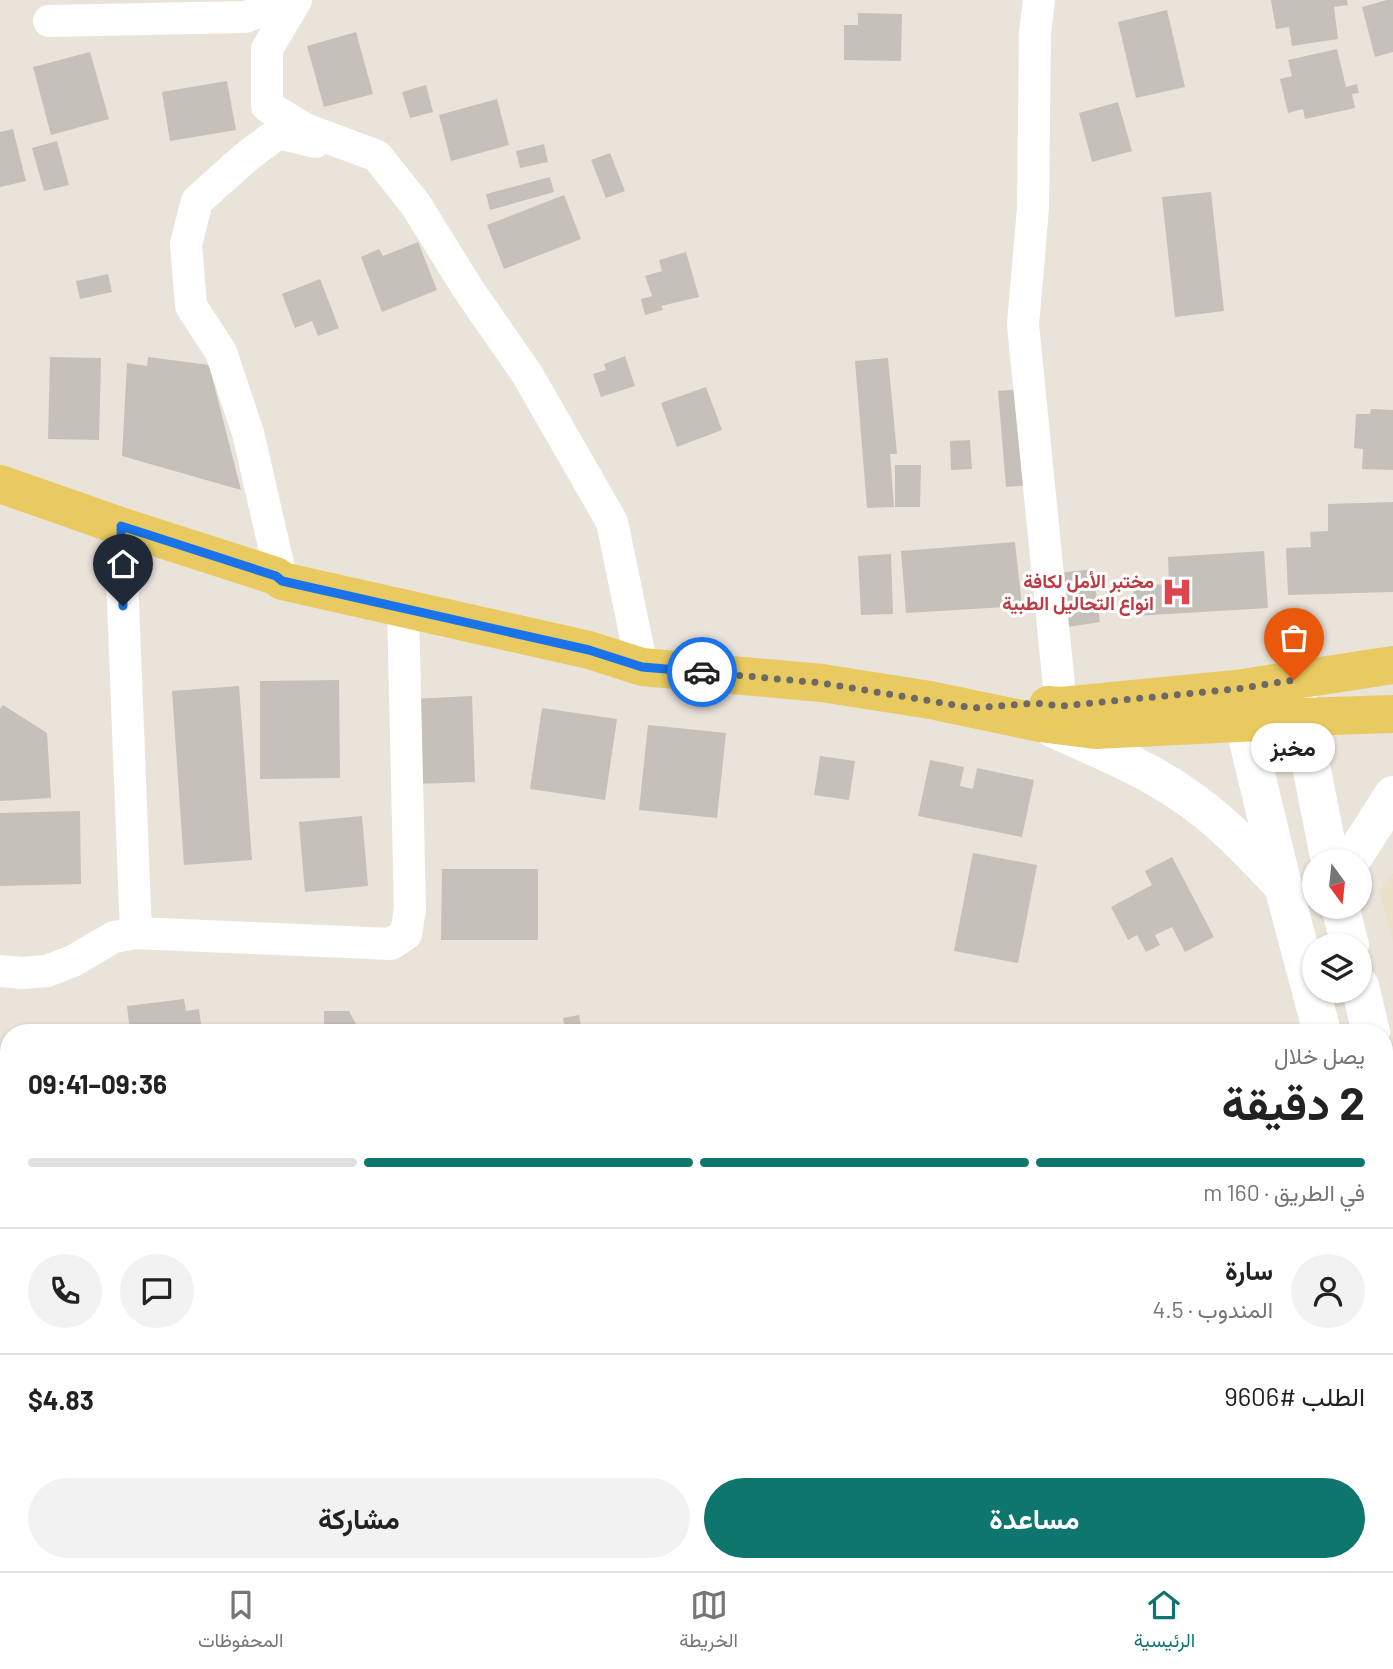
<!DOCTYPE html>
<html lang="ar">
<meta charset="utf-8">
<style>
:root{--surface:#fff;--page:#f2f2f2;--text:#222;--muted:#767676;--line:#e0e0e0;--accent:#0f766e}
body{margin:0;font-family:Barlow,Vazirmatn,sans-serif;background:var(--page);color:var(--text);direction:rtl;height:100vh;display:flex;flex-direction:column;font-size:26px;white-space:nowrap}
*{box-sizing:border-box;margin:0}
p{font-size:23px;color:var(--muted)}
.icon{flex:none;width:38px;height:38px;fill:none;stroke:currentColor;stroke-width:2;stroke-linecap:round;stroke-linejoin:round}
.map{position:relative;flex:1;overflow:hidden;direction:ltr}
.panel{position:absolute;left:0px;top:1024px;width:1393px;height:548px;display:flex;flex-direction:column;background:var(--surface);border-radius:28px 28px 0 0;box-shadow:0 2px 5px #0004;direction:rtl}
.panel>*{flex:none}
.needle{width:46px;rotate:165deg}
.fabs{position:absolute;left:1302px;top:849px;display:grid;gap:14px}
.fabs a{display:grid;place-items:center;width:70px;height:70px;border-radius:50%;background:var(--surface);box-shadow:0 2px 5px #0004;font-size:35px}
.pin{position:absolute;display:grid;place-items:center;width:60px;height:60px;color:#fff;margin:-72px -30px;border-radius:50% 50% 50% 0;rotate:-45deg;box-shadow:0 0 7px #0007}
.pin .icon{rotate:45deg}
.courier{position:absolute;display:grid;place-items:center;width:70px;height:70px;margin:-35px;border:5px solid #1a73e8;border-radius:50%;background:#fff;color:#222;box-shadow:0 2px 9px #0007}
.bubble{position:absolute;height:49px;border-radius:24px;background:var(--surface);box-shadow:0 2px 5px #0004;font-size:23px;font-weight:700;line-height:49px;text-align:center;direction:rtl}
.overview em{font-style:normal;font-weight:700}
.overview div{display:flex;flex-direction:column-reverse}
.overview{display:flex;align-items:center;justify-content:space-between;height:119px;padding:0 28px}
h1{font-size:46px;font-weight:700;line-height:52px}
.bar{display:grid;grid-template-columns:repeat(4,1fr);gap:10px 7px;align-content:center;height:84px;padding:0 28px}
.bar i{height:9px;border-radius:5px;background:var(--line)}
.bar .selected{background:var(--accent)}
.bar p{grid-column:span 4}
.line{display:flex;align-items:center;gap:18px;padding:0 28px;border-top:2px solid var(--line)}
.line div{flex:1}
.round{display:grid;place-items:center;flex:none;width:74px;height:74px;border-radius:37px;background:var(--page)}
.cta{display:flex;gap:14px;margin-top:auto;padding:14px 28px}
.cta a{flex:1;height:80px;border-radius:42px;background:var(--accent);color:#fff;font-size:28px;font-weight:700;line-height:80px;text-align:center}
.cta a+a{background:var(--page);color:var(--text)}
.tab-bar{display:flex;justify-content:space-around;align-items:center;height:98px;border-top:2px solid var(--line);background:var(--surface);font-size:19px;color:var(--muted)}
.tab-bar a{display:grid;justify-items:center;gap:4px}
.tab-bar .selected{color:var(--accent)}
.map>svg:first-child{display:block}
.education{fill:#ebe0ca}
.building{fill:#c5c0ba}
.lines{fill:none;stroke-linecap:round;stroke-linejoin:round}
.minor{stroke:#fff;stroke-width:32}
.tertiary{stroke:#fff;stroke-width:38}
.primary{stroke:#e8ca60;stroke-width:38}
.done{stroke:#6c6966;stroke-width:7;stroke-dasharray:0 12.6}
.route{stroke:#1a73e8;stroke-width:9}
.labels{text-anchor:middle;stroke-width:6;stroke-linejoin:round;paint-order:stroke}
.health-label{font-size:19px;font-weight:bold;fill:#be3a42;stroke:#fff;text-anchor:end}
</style>
<div class="map">
<svg width="1393" height="1571" viewBox="0 0 1393 1571">
<rect width="100%" height="100%" fill="#eae3da"/>
<path class="education" d="M1393,873v69l-14,-50z"/>
<g class="building">
<path d="M1271,0h76l1,5 -14,2 4,32 -46,7 -3,-19 -13,2z"/>
<path d="M1387,0h6v52l-18,5 -13,-50z"/>
<path d="M1167,10l18,77 -49,11 -18,-76z"/>
<path d="M858,13l44,1 -1,47 -57,-1v-35h14z"/>
<path d="M356,32l17,62 -49,13 -17,-61z"/>
<path d="M1337,49l9,38 11,-3 2,9 -7,1 3,14 -50,11 -2,-10 -15,4 -8,-34 12,-3 -4,-16z"/>
<path d="M90,52l19,67 -58,16 -18,-68z"/>
<path d="M227,81l9,49 -66,11 -8,-49z"/>
<path d="M426,85l7,27 -23,6 -8,-26z"/>
<path d="M497,99l12,46 -58,16 -12,-46z"/>
<path d="M1118,102l14,49 -40,11 -13,-49z"/>
<path d="M13,129l13,52 -26,6v-55z"/>
<path d="M57,141l12,44 -25,6 -12,-43z"/>
<path d="M544,144l4,18 -28,6 -4,-17z"/>
<path d="M610,153l15,38 -19,7 -15,-38z"/>
<path d="M550,177l4,15 -64,18 -4,-16z"/>
<path d="M1211,192l13,119 -49,6 -13,-120z"/>
<path d="M564,195l17,44 -77,30 -17,-44z"/>
<path d="M418,242l19,48 -55,22 -21,-55 18,-8 4,7z"/>
<path d="M686,252l13,45 -38,9 2,4 -18,5 -4,-16 11,-3 -7,-20 17,-5 -3,-11z"/>
<path d="M108,274l4,18 -32,7 -4,-18z"/>
<path d="M320,279l19,49 -21,8 -6,-15 -17,7 -13,-34z"/>
<path d="M625,356l10,30 -34,11 -8,-23 13,-4 -2,-6z"/>
<path d="M50,357l51,1 -2,82 -51,-1z"/>
<path d="M148,357l61,8 32,125 -119,-34 5,-93 20,3z"/>
<path d="M888,358l9,96h-7l4,53 -27,1 -12,-147z"/>
<path d="M706,387l16,43 -45,17 -16,-44z"/>
<path d="M1022,389l7,96 -23,2 -8,-96z"/>
<path d="M1371,409l22,1v60l-31,-1 1,-20 -9,-1 2,-34h14z"/>
<path d="M970,440l2,29 -21,1 -1,-29z"/>
<path d="M895,465h26l-1,42h-25z"/>
<path d="M1393,502v90l-105,3 -2,-47 25,-1 -1,-15 18,-1v-27z"/>
<path d="M1015,542l7,64 -116,7 -5,-62z"/>
<path d="M1264,551l4,57 -133,8 -2,-30 36,-2 -1,-27z"/>
<path d="M891,554l2,60 -32,1 -3,-59z"/>
<path d="M1093,569l7,53 -33,5 -7,-54z"/>
<path d="M339,680l1,98 -80,1v-98z"/>
<path d="M239,686l13,174 -68,5 -12,-174z"/>
<path d="M472,696l3,86 -61,2 -23,-84z"/>
<path d="M3,705l44,28 4,65 -51,3v-92z"/>
<path d="M542,708l75,11 -12,81 -75,-11z"/>
<path d="M648,725l78,8 -9,85 -78,-8z"/>
<path d="M820,756l35,5 -6,39 -35,-5z"/>
<path d="M930,760l34,7 -4,19 13,3 4,-21 57,12 -12,57 -104,-21z"/>
<path d="M80,811l1,73 -81,2v-73z"/>
<path d="M362,816l6,70 -63,6 -6,-70z"/>
<path d="M973,853l64,12 -19,98 -64,-12z"/>
<path d="M1172,857l42,80 -29,15 -13,-25 -17,8 5,10 -14,7 -9,-17 -9,5 -17,-33 41,-22 -7,-14z"/>
<path d="M442,869h96v71h-97z"/>
<path d="M184,999l2,12 13,-2 3,23h-72l-3,-26z"/>
<path d="M324,1011h25l8,15 21,1v5h-54z"/>
<path d="M579,1015l3,17h-16l-3,-14z"/>
<path d="M438,1026v6h-27l-1,-5z"/>
<path d="M0,1398l8,14 -8,2z"/>
<path d="M9,1442v60l-9,3v-57z"/>
<path d="M235,1563h56l2,8h-54z"/>
<path d="M374,1563h32l-21,8h-8z"/>
<path d="M418,1563h26l4,8h-51z"/>
<path d="M539,1563h78l3,8h-78z"/>
<path d="M679,1563h73l2,8h-72z"/>
<path d="M795,1563h48l2,8h-48z"/>
<path d="M868,1563h59l2,8h-82l-1,-3z"/>
<path d="M1122,1563h10l1,8h-46z"/>
</g>
<g class="lines">
<g class="minor">
<path d="M296,0l-29,49v57l38,23 72,27 39,49 52,84 59,85 85,148 30,145"/>
<path d="M1039,0l-4,33 -2,175 -10,117 38,381 17,12"/>
<path d="M49,21l197,-4 38,-17"/>
<path d="M120,526l16,407"/>
<path d="M282,581l-34,-148 -27,-81 -30,-46 -5,-62 11,-43 48,-43 33,-25 37,9"/>
<path d="M0,971l22,2 25,-2 26,-10 41,-24 22,-4 255,11 15,-10 4,-25 -7,-302"/>
<path d="M1384,1210l9,-1"/>
<path d="M0,1293l9,-3"/>
<path d="M109,1563l3,8"/>
<path d="M352,1563l3,8"/>
<path d="M661,1563l5,8"/>
<path d="M1179,1563l2,8"/>
<path d="M45,1571l31,-8"/>
<path d="M770,1571l1,-8"/>
</g>
<g class="tertiary">
<path d="M1295,685l35,176"/>
<path d="M1236,691l47,195 39,146"/>
<path d="M1052,728c43,20 90,38 129,65 38,25 68,57 99,90"/>
<path d="M1351,861l42,-66"/>
<path d="M1340,906l10,39"/>
<path d="M1360,986l11,46"/>
<path d="M1384,1086l9,36"/>
<path d="M1384,1269l9,34"/>
</g>
<g class="primary">
<path d="M0,484l120,42 156,50 6,5 307,69 53,17 180,16 108,17 110,23 55,7 164,-8 42,-5 92,-3"/>
<path d="M1048,705l13,1 175,-17 157,-24"/>
</g>
</g>
<g class="lines">
<path class="done" d="M702,672l120,11 151,25 62,-5 26,3 175,-17 58,-9"/>
<path class="route" d="M123,606l-2,-80 155,50 6,5 307,69 53,17 60,5"/>
</g>
<defs>
<symbol id="hospital-bare" viewBox="-9 -9 18 18"><path d="M-5-5h3v3.5h4V-5h3V5h-3V1.5h-4V5h-3Z" fill="#e0444e" stroke="#fff" stroke-width="2.5" paint-order="stroke"/></symbol>
</defs>
<g fill-rule="evenodd">
<use href="#hospital-bare" x="1155" y="570" width="44" height="44"/>
</g>
<g class="labels">
<g class="health-label">
<text x="1154" y="588">مختبر الأمل لكافة<tspan x="1154" dy="22">انواع التحاليل الطبية</tspan></text>
</g>
</g>
</svg>
<div class="fabs">
<a><svg class="needle" viewBox="-14 -14 28 28"><path d="M0-13l5 13h-10z" fill="#e53935"/><path d="M0 13l5-13h-10z" fill="#767676"/></svg></a>
<a><svg class="icon" aria-label="layers" viewBox="0 0 24 24"><path d="M12 4l9 5-9 5-9-5zM3 14l9 5 9-5"/></svg></a>
</div>
<div class="pin" style="left:1294px;top:680px;background:#ea580c"><svg class="icon" aria-label="bag" viewBox="0 0 24 24"><path d="M5 8h14l-1 12H6zM9 8a3 3 0 0 1 6 0"/></svg></div>
<div class="pin" style="left:123px;top:606px;background:#1f2937"><svg class="icon" aria-label="home" viewBox="0 0 24 24"><path d="M3 11l9-7 9 7M6 9v11h12V9"/></svg></div>
<div class="courier" style="left:702px;top:672px"><svg class="icon" aria-label="car" viewBox="0 0 24 24"><path d="M5 17H2v-5l4-1 3-4h7l3 4 3 1v5h-3M9 17h6M6 11h13"/><circle cx="7" cy="17" r="2"/><circle cx="17" cy="17" r="2"/></svg></div>
<div class="bubble" style="left:1251px;top:723px;width:84px">مخبز</div>
<section class="panel">
<div class="overview"><div><h1>2 دقيقة</h1><p>يصل خلال</p></div><em>09:36–09:41</em></div>
<div class="bar"><i class="selected"></i><i class="selected"></i><i class="selected"></i><i></i><p>في الطريق · 160 m</p></div>
<div class="line" style="height:126px"><a class="round"><svg class="icon" aria-label="person" viewBox="0 0 24 24"><circle cx="12" cy="8" r="4"/><path d="M4 21q1-7 8-7t8 7"/></svg></a><div><b>سارة</b><p>المندوب · 4.5</p></div><a class="round"><svg class="icon" aria-label="chat" viewBox="0 0 24 24"><path d="M4 5h16v11H9l-5 4z"/></svg></a><a class="round"><svg class="icon" aria-label="phone" viewBox="0 0 24 24"><path d="M5 4h4l2 5-3 2q2 4 5 5l2-3 5 2v4C11 20 4 13 5 4z"/></svg></a></div>
<div class="line" style="height:91px"><div>الطلب #9606</div><b>$4.83</b></div>
<div class="cta"><a>مساعدة</a><a>مشاركة</a></div>
</section>
</div>
<nav class="tab-bar">
<a class="selected"><svg class="icon" aria-label="home" viewBox="0 0 24 24"><path d="M3 11l9-7 9 7M6 9v11h12V9"/></svg>الرئيسية</a>
<a><svg class="icon" aria-label="map" viewBox="0 0 24 24"><path d="M3 6l6-2 6 2 6-2v14l-6 2-6-2-6 2zM9 4v14M15 6v14"/></svg>الخريطة</a>
<a><svg class="icon" aria-label="saved" viewBox="0 0 24 24"><path d="M7 4h10v16l-5-4-5 4z"/></svg>المحفوظات</a>
</nav>
